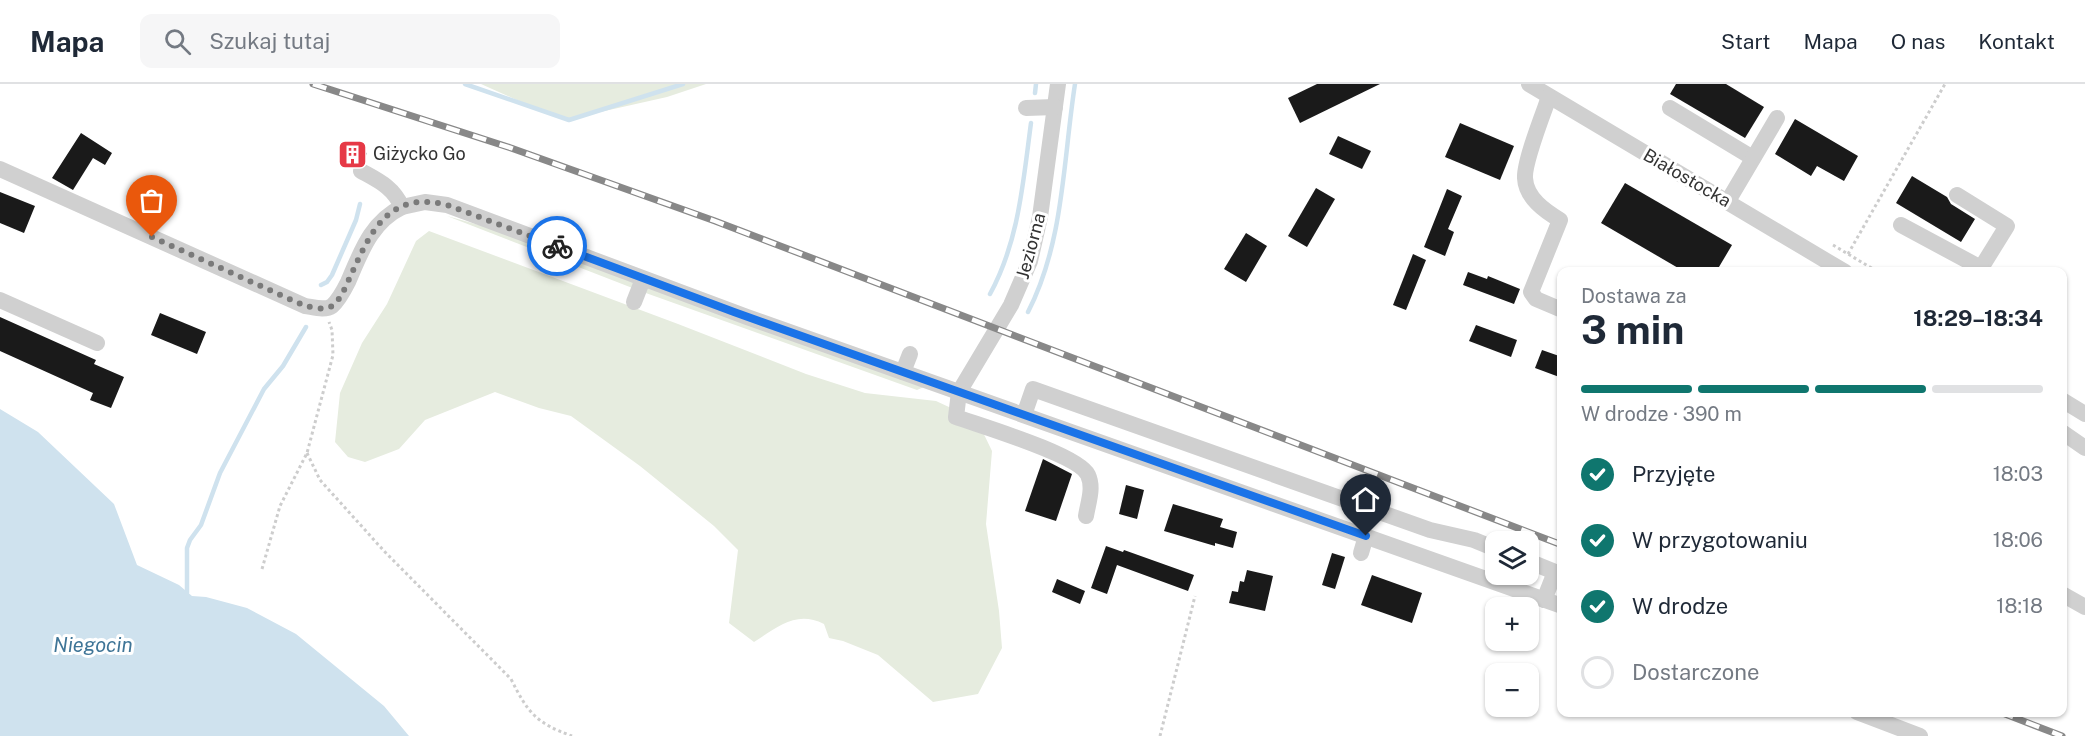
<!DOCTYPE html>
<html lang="pl">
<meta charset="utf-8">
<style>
:root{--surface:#fff;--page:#f6f6f7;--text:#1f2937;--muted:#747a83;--line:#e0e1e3;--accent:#0f766e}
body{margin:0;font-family:"Public Sans",sans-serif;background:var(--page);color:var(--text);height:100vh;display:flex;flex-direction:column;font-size:22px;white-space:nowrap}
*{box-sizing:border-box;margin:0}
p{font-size:20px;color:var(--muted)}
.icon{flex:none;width:33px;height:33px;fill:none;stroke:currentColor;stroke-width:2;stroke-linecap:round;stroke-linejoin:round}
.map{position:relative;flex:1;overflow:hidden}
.side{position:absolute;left:1557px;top:183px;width:510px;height:450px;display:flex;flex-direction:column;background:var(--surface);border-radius:12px;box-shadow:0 2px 4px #0004}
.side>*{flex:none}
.controls{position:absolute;left:1485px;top:447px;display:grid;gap:12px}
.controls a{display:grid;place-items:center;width:54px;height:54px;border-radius:12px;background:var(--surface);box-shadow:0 2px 4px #0004;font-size:30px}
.pin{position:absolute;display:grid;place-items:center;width:51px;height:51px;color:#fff;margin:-62px -26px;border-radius:50% 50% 50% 0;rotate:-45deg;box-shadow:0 0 6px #0007}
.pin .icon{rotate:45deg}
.courier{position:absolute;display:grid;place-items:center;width:60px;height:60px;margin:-30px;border:4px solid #1a73e8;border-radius:50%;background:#fff;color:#222;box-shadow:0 2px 8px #0007}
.summary em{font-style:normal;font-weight:700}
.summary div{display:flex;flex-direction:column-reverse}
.summary{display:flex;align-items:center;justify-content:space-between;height:102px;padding:0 24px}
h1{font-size:39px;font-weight:700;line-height:45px}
.bar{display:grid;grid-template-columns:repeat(4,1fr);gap:9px 6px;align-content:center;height:72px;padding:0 24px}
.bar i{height:8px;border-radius:4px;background:var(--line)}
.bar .active{background:var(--accent)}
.bar p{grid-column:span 4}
ol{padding:0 24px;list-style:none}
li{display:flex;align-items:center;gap:18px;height:66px}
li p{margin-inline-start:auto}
li .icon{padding:6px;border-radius:50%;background:var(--accent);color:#fff;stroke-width:4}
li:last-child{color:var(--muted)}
li i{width:33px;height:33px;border:3px solid var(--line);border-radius:50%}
header{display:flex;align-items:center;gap:36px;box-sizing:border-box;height:84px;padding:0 30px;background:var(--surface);border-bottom:2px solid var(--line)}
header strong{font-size:28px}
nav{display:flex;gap:33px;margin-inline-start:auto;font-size:21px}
.search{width:420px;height:54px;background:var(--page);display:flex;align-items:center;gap:15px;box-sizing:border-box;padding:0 21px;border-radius:12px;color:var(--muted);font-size:22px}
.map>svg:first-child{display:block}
.green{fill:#e6ecdf}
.water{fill:#cfe2ee}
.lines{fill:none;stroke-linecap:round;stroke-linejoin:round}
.stream{stroke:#cfe2ee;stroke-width:4.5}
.building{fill:#1a1a1a}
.path{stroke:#cdcdcd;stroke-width:3;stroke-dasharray:3 3;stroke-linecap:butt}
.minor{stroke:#d0d0d0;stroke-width:16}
.rail-casing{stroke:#888;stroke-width:7}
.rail{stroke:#fff;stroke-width:4.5;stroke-dasharray:14;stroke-linecap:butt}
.done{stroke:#7a7a7a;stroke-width:6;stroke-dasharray:0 10.8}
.route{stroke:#1a73e8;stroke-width:8}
.labels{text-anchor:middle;stroke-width:6;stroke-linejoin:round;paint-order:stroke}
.poi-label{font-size:18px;fill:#333;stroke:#fff;text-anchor:start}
.street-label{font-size:18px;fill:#333;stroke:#fff}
.water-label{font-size:20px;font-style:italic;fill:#3f7597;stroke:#fff}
</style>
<header>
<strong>Mapa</strong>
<div class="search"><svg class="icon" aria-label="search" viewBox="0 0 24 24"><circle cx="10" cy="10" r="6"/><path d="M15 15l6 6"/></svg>Szukaj tutaj</div>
<nav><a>Start</a><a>Mapa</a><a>O nas</a><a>Kontakt</a></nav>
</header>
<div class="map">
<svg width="2085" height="652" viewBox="0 0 2085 652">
<rect width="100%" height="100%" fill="#fff"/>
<g class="green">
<path d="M481,0h225l-39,13 -98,22 -32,-10z"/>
<path d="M447,132l43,12 145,55v6z"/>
<path d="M429,147l249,93 128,50 59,19 71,8 41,19 15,31 -6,73 13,87 3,37 -24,46 -45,8 -55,-47 -35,-14 -14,-3 -5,-14c-28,-14 -46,3 -70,18l-25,-19 9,-73 -24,-24 -74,-60 -69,-50 -32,-8 -44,-16 -70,28 -26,29 -34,13 -17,-5 -13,-15 5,-49 22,-50 25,-39 29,-63z"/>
<path d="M647,203l277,100 -7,3 -274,-98z"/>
</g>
<path class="water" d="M0,325l38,23 76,72 23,61 42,20 13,11 14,1 41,11 49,26 88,72 25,30h-409z"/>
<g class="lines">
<g class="stream">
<path d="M465,0l104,36 114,-36"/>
<path d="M1035,9l1,-9"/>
<path d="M321,201l6,-3 5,-7 24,-55 4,-16"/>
<path d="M990,210c29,-53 33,-112 41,-171"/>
<path d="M1028,228c36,-70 35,-151 47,-228"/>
<path d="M187,509v-45l3,-8 11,-15 19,-52 44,-84 19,-23 23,-39"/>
</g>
</g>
<g class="building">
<path d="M1317,0h63l-80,39 -12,-25z"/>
<path d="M1676,0h50l38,23 -19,31 -75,-44z"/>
<path d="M1795,35l63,37 -14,25 -27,-15 -6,10 -36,-22z"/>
<path d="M1460,39l54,23 -14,34 -55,-23z"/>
<path d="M81,49l31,20 -7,12 -12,-7 -20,32 -21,-12z"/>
<path d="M1338,52l33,15 -9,18 -33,-15z"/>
<path d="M343,61l24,8 -3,8 -9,2 -16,-5z"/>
<path d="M1912,92l35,21 4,7 24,15 -14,23 -65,-39z"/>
<path d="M1625,99l107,62 -16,27h-31l-84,-49z"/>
<path d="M1316,104l19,11 -28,48 -19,-11z"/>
<path d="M1447,105l15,7 -14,33 6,3 -9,24 -21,-9z"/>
<path d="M0,108l35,14 -11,27 -24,-10z"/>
<path d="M1246,149l21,13 -21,36 -22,-13z"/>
<path d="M1413,170l13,6 -20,50 -13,-5z"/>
<path d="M1468,188l19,7 1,-3 32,13 -6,15 -51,-19z"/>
<path d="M160,229l46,19 -9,22 -46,-19z"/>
<path d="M0,233l96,43 -2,4 30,13 -13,31 -21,-8 3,-7 -93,-42z"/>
<path d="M1476,241l41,15 -6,17 -42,-16z"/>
<path d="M1542,266l20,7v21l-27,-10z"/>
<path d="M1043,375l29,15 -16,47 -31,-10z"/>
<path d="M1126,401l18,5 -7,29 -18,-5z"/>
<path d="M1173,420l50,15 -3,8 17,5 -4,16 -18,-5v3l-51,-15z"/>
<path d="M1106,462l17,6 1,-2 70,25 -6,16 -71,-26 -10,29 -16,-6z"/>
<path d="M1332,469l13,4 -10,32 -13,-4z"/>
<path d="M1247,486l26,6 -8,35 -36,-8 3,-12 6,1 2,-11 4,1z"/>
<path d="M1372,491l50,18 -10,30 -51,-18z"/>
<path d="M1057,495l28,12 -5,13 -28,-12z"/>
</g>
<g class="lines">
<g class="path">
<path d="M1833,161l45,27"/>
<path d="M1848,170l97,-170"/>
<path d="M307,369l13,27 64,71 127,128c17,34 25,44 61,57"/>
<path d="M262,485l18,-63 27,-53 26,-98 -1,-25 -3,-8"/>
<path d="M1160,652l35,-140"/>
</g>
<g class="minor">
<path d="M1058,0l-18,133 -10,44 -19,44 -52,87 -3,25c25,9 123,38 132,58 6,13 0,28 -2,41"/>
<path d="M1529,0l316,188"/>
<path d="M1549,13c-6,17 -25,65 -24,81 1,20 20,33 35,42l-29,72 5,7 26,11"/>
<path d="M1026,24l29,-1"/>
<path d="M1670,24l83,50"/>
<path d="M0,85l305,137c8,1 20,5 27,0 7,-6 12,-16 16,-24 13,-30 23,-60 54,-75 -9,-20 -23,-26 -41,-36"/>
<path d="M1957,111l50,31 -26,42"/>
<path d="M1728,117l49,-83"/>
<path d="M402,123l23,-5 22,3 300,112 815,289"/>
<path d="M1901,141l80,43 -1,4"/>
<path d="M0,216l97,43"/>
<path d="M634,218l9,-23"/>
<path d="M903,288l7,-18"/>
<path d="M2062,316l23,14"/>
<path d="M1024,331l9,-26 397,141 44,10 22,9"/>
<path d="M2062,348l23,16"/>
<path d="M1361,469l5,-17"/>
<path d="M1528,477l27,11 -11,28"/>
<path d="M2062,510l23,13"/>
<path d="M1857,628l63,24"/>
</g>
<defs>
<g id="rail">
<path d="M313,0l198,64 204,73 847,324"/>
<path d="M2000,628l62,24"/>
</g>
</defs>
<use href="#rail" class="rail-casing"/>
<use href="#rail" class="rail"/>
</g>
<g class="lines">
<path class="done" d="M152,153l153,69c7,1 20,5 27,0 9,-6 14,-21 19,-31 20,-44 38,-85 96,-70l110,41"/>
<path class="route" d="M557,162l177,66 632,224"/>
</g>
<defs>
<symbol id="building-square" viewBox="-11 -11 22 22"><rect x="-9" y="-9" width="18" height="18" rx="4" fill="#e63946" stroke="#fff"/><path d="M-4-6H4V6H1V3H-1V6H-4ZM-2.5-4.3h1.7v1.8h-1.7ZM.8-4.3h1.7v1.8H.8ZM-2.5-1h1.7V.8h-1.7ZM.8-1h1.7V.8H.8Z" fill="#fff"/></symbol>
</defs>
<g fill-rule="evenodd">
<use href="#building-square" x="336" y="54" width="33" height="33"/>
</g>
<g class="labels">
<g class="poi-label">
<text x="373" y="76">Giżycko Go</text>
</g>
<g class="street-label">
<text transform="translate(1687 94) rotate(30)" y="6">Białostocka</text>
<text transform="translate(1031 162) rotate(-75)" y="6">Jeziorna</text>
</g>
<g class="water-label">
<text x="93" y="568">Niegocin</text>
</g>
</g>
</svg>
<div class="controls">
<a><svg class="icon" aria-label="layers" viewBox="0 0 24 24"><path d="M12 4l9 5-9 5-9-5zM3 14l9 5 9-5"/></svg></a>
<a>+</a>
<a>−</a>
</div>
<div class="pin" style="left:152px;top:153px;background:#ea580c"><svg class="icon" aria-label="bag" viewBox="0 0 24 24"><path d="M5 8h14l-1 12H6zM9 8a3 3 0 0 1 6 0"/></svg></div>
<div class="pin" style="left:1366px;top:452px;background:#1f2937"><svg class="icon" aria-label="home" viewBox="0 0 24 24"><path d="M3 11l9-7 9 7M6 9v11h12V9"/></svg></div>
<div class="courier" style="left:557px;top:162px"><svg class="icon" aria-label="bike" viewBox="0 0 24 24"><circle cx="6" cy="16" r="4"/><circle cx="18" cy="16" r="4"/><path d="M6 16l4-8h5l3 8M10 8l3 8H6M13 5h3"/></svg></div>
<section class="side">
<div class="summary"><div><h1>3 min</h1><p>Dostawa za</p></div><em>18:29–18:34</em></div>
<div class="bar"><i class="active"></i><i class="active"></i><i class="active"></i><i></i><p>W drodze · 390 m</p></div>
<ol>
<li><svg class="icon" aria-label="check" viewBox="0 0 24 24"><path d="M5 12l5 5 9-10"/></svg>Przyjęte<p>18:03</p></li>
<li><svg class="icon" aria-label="check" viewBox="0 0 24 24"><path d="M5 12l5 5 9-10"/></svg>W przygotowaniu<p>18:06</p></li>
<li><svg class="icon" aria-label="check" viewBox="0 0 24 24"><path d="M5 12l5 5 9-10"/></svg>W drodze<p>18:18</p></li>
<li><i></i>Dostarczone</li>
</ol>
</section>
</div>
